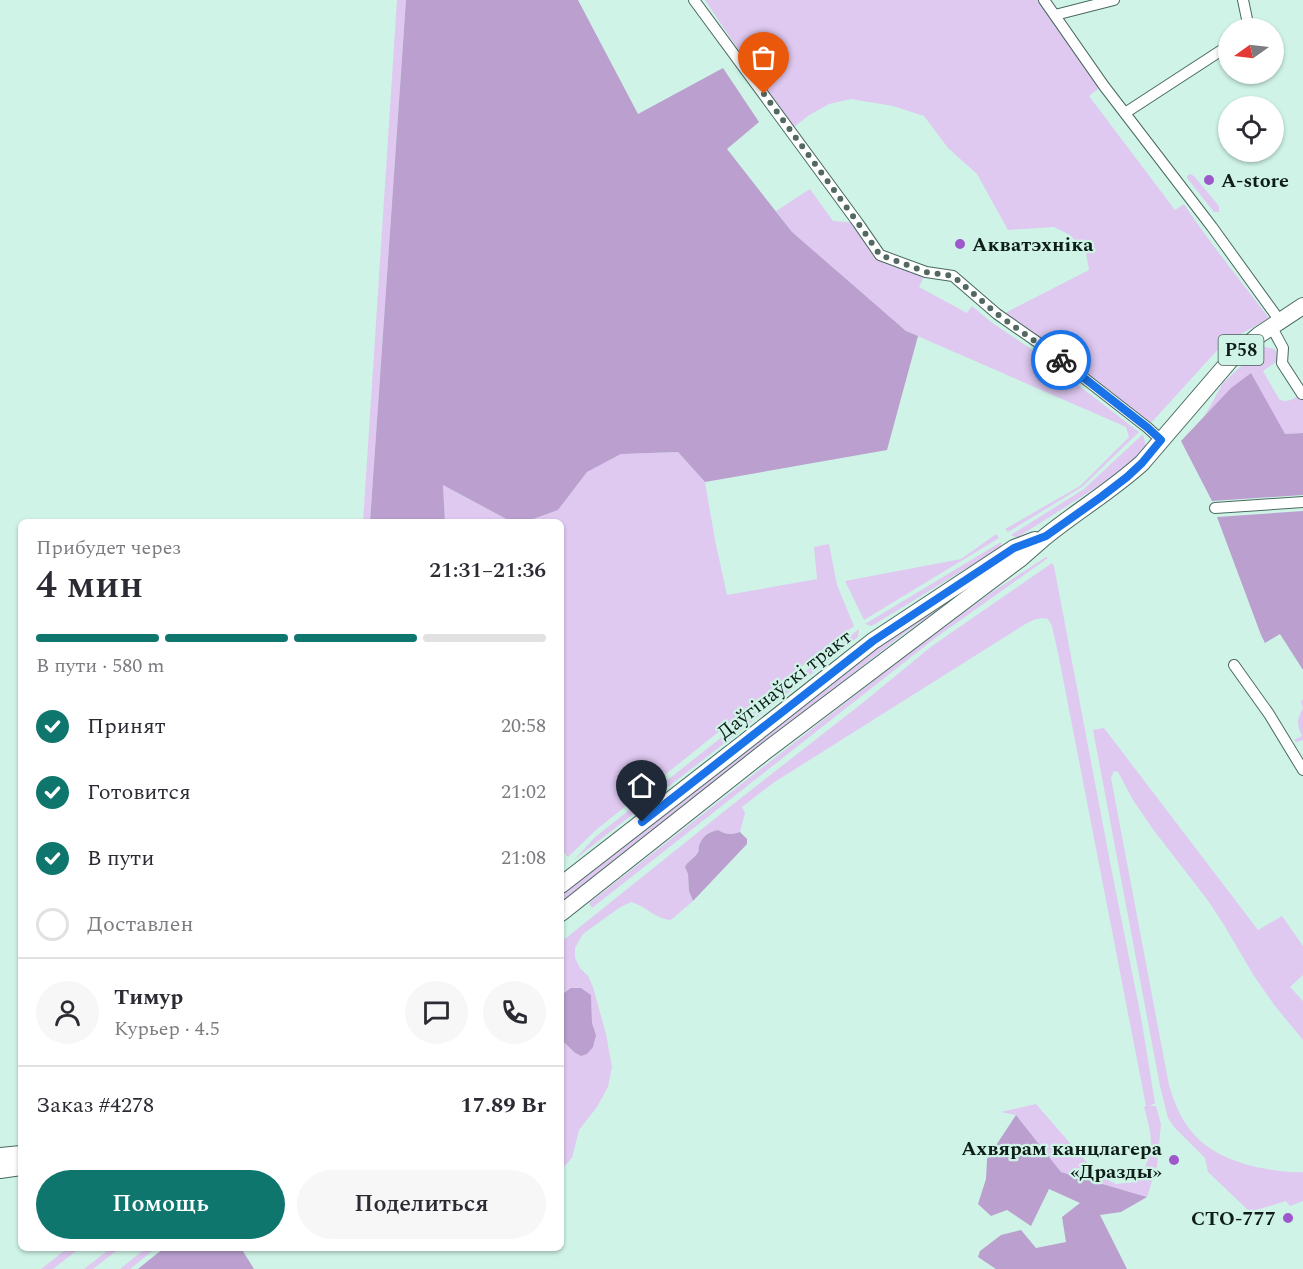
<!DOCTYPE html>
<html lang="ru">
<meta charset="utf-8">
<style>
:root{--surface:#fff;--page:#f7f7f7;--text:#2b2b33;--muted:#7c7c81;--line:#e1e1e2;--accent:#0f766e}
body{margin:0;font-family:Spectral,serif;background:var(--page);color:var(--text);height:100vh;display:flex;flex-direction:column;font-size:22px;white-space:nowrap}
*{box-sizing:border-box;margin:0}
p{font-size:20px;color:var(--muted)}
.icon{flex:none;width:33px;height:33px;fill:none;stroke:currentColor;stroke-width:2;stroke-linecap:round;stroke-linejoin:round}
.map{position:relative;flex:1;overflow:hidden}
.drawer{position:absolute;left:18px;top:519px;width:546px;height:732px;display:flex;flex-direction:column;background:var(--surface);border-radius:9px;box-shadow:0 2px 4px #0004}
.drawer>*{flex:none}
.needle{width:39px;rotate:256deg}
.controls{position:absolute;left:1218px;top:18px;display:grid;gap:12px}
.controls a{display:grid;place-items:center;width:66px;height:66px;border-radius:50%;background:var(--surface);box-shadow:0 2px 4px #0004;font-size:30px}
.pin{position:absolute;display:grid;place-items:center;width:51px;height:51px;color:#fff;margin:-62px -26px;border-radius:50% 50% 50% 0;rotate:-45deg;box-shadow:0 0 6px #0007}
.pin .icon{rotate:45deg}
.courier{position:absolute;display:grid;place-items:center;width:60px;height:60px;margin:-30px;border:4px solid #1a73e8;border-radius:50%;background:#fff;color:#222;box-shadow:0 2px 8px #0007}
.headline em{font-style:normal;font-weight:600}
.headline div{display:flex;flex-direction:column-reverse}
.headline{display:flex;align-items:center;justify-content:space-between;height:102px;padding:0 18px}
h1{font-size:39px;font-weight:600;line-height:45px}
.bar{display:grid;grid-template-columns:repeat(4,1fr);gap:9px 6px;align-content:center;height:72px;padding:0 18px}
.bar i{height:8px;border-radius:4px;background:var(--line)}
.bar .selected{background:var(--accent)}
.bar p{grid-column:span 4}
.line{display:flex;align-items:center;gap:15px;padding:0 18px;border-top:2px solid var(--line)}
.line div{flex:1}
.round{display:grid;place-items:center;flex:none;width:63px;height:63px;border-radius:32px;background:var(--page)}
ol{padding:0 18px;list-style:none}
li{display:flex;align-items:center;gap:18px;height:66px}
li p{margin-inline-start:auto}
li .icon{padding:6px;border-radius:50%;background:var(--accent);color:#fff;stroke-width:4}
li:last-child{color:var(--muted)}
li i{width:33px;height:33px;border:3px solid var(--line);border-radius:50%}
.button{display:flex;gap:12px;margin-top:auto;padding:12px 18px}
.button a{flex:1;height:69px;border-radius:36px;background:var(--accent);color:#fff;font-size:24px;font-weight:600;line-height:69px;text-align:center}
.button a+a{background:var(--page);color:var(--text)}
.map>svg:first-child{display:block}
.green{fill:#dfc9f1}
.forest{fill:#ba9fcf}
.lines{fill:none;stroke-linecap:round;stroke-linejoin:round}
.minor-casing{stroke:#496a5f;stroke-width:12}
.primary-casing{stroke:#496a5f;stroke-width:18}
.minor{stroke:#fff;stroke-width:10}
.primary{stroke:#fff;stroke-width:16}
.done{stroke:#526861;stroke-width:6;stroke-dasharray:0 10.8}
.route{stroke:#1a73e8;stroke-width:8}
.poi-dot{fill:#9e58cc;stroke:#cff4e7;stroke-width:2}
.labels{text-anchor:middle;stroke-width:4.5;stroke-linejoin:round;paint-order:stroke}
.shield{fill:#cff4e7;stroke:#495e57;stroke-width:1.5}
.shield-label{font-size:18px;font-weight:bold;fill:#0f1d19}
.poi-label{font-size:20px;font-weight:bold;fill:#0f1d19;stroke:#cff4e7;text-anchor:start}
.street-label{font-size:20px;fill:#0f1d19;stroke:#cff4e7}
</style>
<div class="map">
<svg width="1303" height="1269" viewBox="0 0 1303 1269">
<rect width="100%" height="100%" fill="#cff4e7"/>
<g class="green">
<path d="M397,0h9l-36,522h-7z"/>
<path d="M705,0h338l60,85 -14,11 86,114 9,-6c26,39 56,76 85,114l-47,27 -71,78 -148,-109 86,-44 -3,-17 -16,-18 -16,-8 -46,3 -31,-56 -29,-26 -24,-32 -31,-10 -42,-7 -22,5 -21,12 -17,13z"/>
<path d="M1190,174l4,2 25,30v6h-5l-27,-34v-2z"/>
<path d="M810,189l23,32 25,2 22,32 46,17 -7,15 48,26 5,-7 19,16 43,29 105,81 -57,55 -74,45 -3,-3 75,-43 49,-49 -3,-10 -220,-96 -114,-99 -16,-21z"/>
<path d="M1265,347l10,2 4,11 -16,11 16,28c8,5 15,-1 23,-5l1,2v37l-18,1 -81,-17 19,-34 33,-31z"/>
<path d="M1143,434l3,12 -10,12 -17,15 -101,64h-4l-3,-2 73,-46z"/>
<path d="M678,452l27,30 10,58 12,55 90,-16 -3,-32 15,-3 8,41 17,41 -83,64 -175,140 -28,27 -7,-8v-327h-36l33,-12 29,-38 34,-18z"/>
<path d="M443,485l69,37h-67z"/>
<path d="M996,534l3,4 -135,82 -19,-39 116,-22z"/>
<path d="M1001,542v5l-3,2 -123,75 -4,2 -6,-2z"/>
<path d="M1016,557l-114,78 -341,268v-8l305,-240 43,-31z"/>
<path d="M1046,557l2,1 -114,81 -342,269 -3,-5 320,-250 83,-61z"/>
<path d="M1052,563l2,3 56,296 31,155 14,86 -5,3h6l5,18 -4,42 -10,31 -86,-25 -45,-57 -15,-3 35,-8 61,70 19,10 20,-2c20,-29 17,-42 8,-75l2,-1 -87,-448 -7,-32 -4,-7c-12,-3 -22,5 -32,11l-243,153 -31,24 3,6 -5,19c-9,3 -14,3 -22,-2 -9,2 -16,6 -19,16 -1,6 1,4 -3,9 -4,5 -8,6 -10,12l2,7 1,17 4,10 -22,19c-16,-1 -25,-14 -40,-18l-12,6 -36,26 -8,14v10l5,10 8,8 5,11 13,47 6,33 -4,20 -11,20 -18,23 -7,28 -11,12v-127h4l9,9 22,-17 -4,-12 -1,-28c-13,-10 -17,-9 -30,0v-53l176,-141 128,-100 67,-55z"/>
<path d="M859,629l-1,8 -132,105 -152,118 21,-23z"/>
<path d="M1303,699v41l-7,2 -2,-2 8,-4c-5,-12 -6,-15 1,-28l-2,-6z"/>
<path d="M1104,728l154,202 24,-14 21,30v29l-13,12 13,14v39l-28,-34 -21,-30 -30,-51 -15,-23 -57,-74 -19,-28 -15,-28 -4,-1 -3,7 58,307c14,49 38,70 87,82 16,3 31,6 47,5v29l-13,5 -4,-5 -36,11 -42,-40 -3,-14 -31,-31 -6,-9 -8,-32 -67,-356z"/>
<path d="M68,1248h12l-27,21h-12z"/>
<path d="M111,1248h9l-27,21h-9z"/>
<path d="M146,1248h10l-26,21h-10z"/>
</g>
<g class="forest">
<path d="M406,0h172l60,114 85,-46 36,54 -32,27 65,83 114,99 12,5 -31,114 -182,32 -27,-30 -57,2 -34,18 -29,38 -33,12h-13l-69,-37 2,37h-75z"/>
<path d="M1251,373l34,61 18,-1v62l-91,6 -31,-60 50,-53z"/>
<path d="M1303,511v159l-23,-36 -15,9 -4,-8 -44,-118z"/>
<path d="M718,830c8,5 13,5 22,2l7,7v5l-54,57 -4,-10 -1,-17 -3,-7c3,-6 7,-7 11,-12 4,-5 2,-3 3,-9 3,-10 10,-14 19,-16z"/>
<path d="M571,988h10l10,7 1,28 4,12 -3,12 -6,7 -6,2 -7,-4 -9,-9h-4v-24l1,-1 -1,-23z"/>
<path d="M1016,1115l45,57 86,25 -26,15 -21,3 27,54h-131l-18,-12 2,-6 21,-16 20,-5 15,18 30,-6 -4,-25 18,-14 -31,-14 -18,37 -24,-16 -16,6 -13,-12 8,-25 1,-20z"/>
<path d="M164,1248h77l13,21h-116z"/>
</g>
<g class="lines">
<defs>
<g id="minor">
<path d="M694,0l164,223 22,32 46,17 27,4 44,38 46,32 105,82 13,12"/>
<path d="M1044,0l60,86 108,141 68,94"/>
<path d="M1243,0l4,19v9"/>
<path d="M1055,15l59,-15"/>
<path d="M1125,113l103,-67"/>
<path d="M1271,326l12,22 -1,15 20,31 1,-1"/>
<path d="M1215,508l88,-6"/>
<path d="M1234,665l35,49 34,56"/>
</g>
<g id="primary">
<path d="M561,885l184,-143 128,-101 141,-93 21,-8"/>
<path d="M561,913l206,-163 254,-192c8,-7 16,-14 24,-21 32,-26 66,-46 97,-74l91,-106 26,-22 44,-29"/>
<path d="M0,1156l21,-2"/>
<path d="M0,1170l21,-3"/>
</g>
</defs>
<use href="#minor" class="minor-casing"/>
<use href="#primary" class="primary-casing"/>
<use href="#minor" class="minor"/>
<use href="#primary" class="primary"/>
</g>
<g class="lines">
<path class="done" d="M764,94l94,129 22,32 46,17 27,4 44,38 64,46"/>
<path class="route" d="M642,822l231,-181 141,-93 32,-12 55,-39 26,-20 15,-14 19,-23 -13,-12 -87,-68"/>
</g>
<g class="poi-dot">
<circle cx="1209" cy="180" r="6"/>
<circle cx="960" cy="244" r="6"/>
<circle cx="1174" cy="1160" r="6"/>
<circle cx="1288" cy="1218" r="6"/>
</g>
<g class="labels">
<rect class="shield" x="1218.5" y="335" width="45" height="30" rx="4.5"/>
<g class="shield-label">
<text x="1241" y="356">Р58</text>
</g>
<g class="poi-label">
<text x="1221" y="187">А-store</text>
<text x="972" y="251">Акватэхніка</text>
<text x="1162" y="1155" text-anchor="end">Ахвярам канцлагера<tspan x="1162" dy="23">«Дразды»</tspan></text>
<text x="1276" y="1225" text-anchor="end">СТО-777</text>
</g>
<g class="street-label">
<text transform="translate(784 684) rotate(-38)" y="7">Даўгінаўскі тракт</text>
</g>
</g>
</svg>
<div class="controls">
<a><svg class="needle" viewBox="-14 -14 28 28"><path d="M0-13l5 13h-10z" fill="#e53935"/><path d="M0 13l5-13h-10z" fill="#7c7c81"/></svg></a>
<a><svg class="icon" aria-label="locate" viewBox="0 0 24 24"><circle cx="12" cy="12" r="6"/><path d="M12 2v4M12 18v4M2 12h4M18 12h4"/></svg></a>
</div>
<div class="pin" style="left:764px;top:94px;background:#ea580c"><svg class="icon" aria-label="bag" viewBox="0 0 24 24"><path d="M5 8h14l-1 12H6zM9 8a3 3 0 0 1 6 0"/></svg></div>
<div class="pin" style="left:642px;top:822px;background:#1f2937"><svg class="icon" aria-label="home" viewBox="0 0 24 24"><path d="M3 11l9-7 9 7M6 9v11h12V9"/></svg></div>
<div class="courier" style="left:1061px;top:360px"><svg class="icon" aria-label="bike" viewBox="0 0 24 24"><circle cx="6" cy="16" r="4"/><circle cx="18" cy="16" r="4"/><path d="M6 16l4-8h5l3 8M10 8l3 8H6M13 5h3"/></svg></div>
<section class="drawer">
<div class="headline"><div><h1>4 мин</h1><p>Прибудет через</p></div><em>21:31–21:36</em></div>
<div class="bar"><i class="selected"></i><i class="selected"></i><i class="selected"></i><i></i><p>В пути · 580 m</p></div>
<ol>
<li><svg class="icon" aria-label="check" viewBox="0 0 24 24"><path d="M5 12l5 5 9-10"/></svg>Принят<p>20:58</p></li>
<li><svg class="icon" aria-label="check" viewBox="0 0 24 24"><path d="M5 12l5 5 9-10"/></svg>Готовится<p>21:02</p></li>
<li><svg class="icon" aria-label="check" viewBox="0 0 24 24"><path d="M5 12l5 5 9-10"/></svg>В пути<p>21:08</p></li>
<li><i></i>Доставлен</li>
</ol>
<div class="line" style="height:108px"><a class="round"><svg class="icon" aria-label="person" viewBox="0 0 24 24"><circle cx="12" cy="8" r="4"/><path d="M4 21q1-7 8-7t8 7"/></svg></a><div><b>Тимур</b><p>Курьер · 4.5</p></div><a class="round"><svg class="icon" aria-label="chat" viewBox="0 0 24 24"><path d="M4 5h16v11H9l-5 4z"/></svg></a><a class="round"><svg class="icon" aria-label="phone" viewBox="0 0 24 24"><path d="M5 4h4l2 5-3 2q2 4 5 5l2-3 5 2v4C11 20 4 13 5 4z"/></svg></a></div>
<div class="line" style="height:78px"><div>Заказ #4278</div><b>17.89 Br</b></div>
<div class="button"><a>Помощь</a><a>Поделиться</a></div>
</section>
</div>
